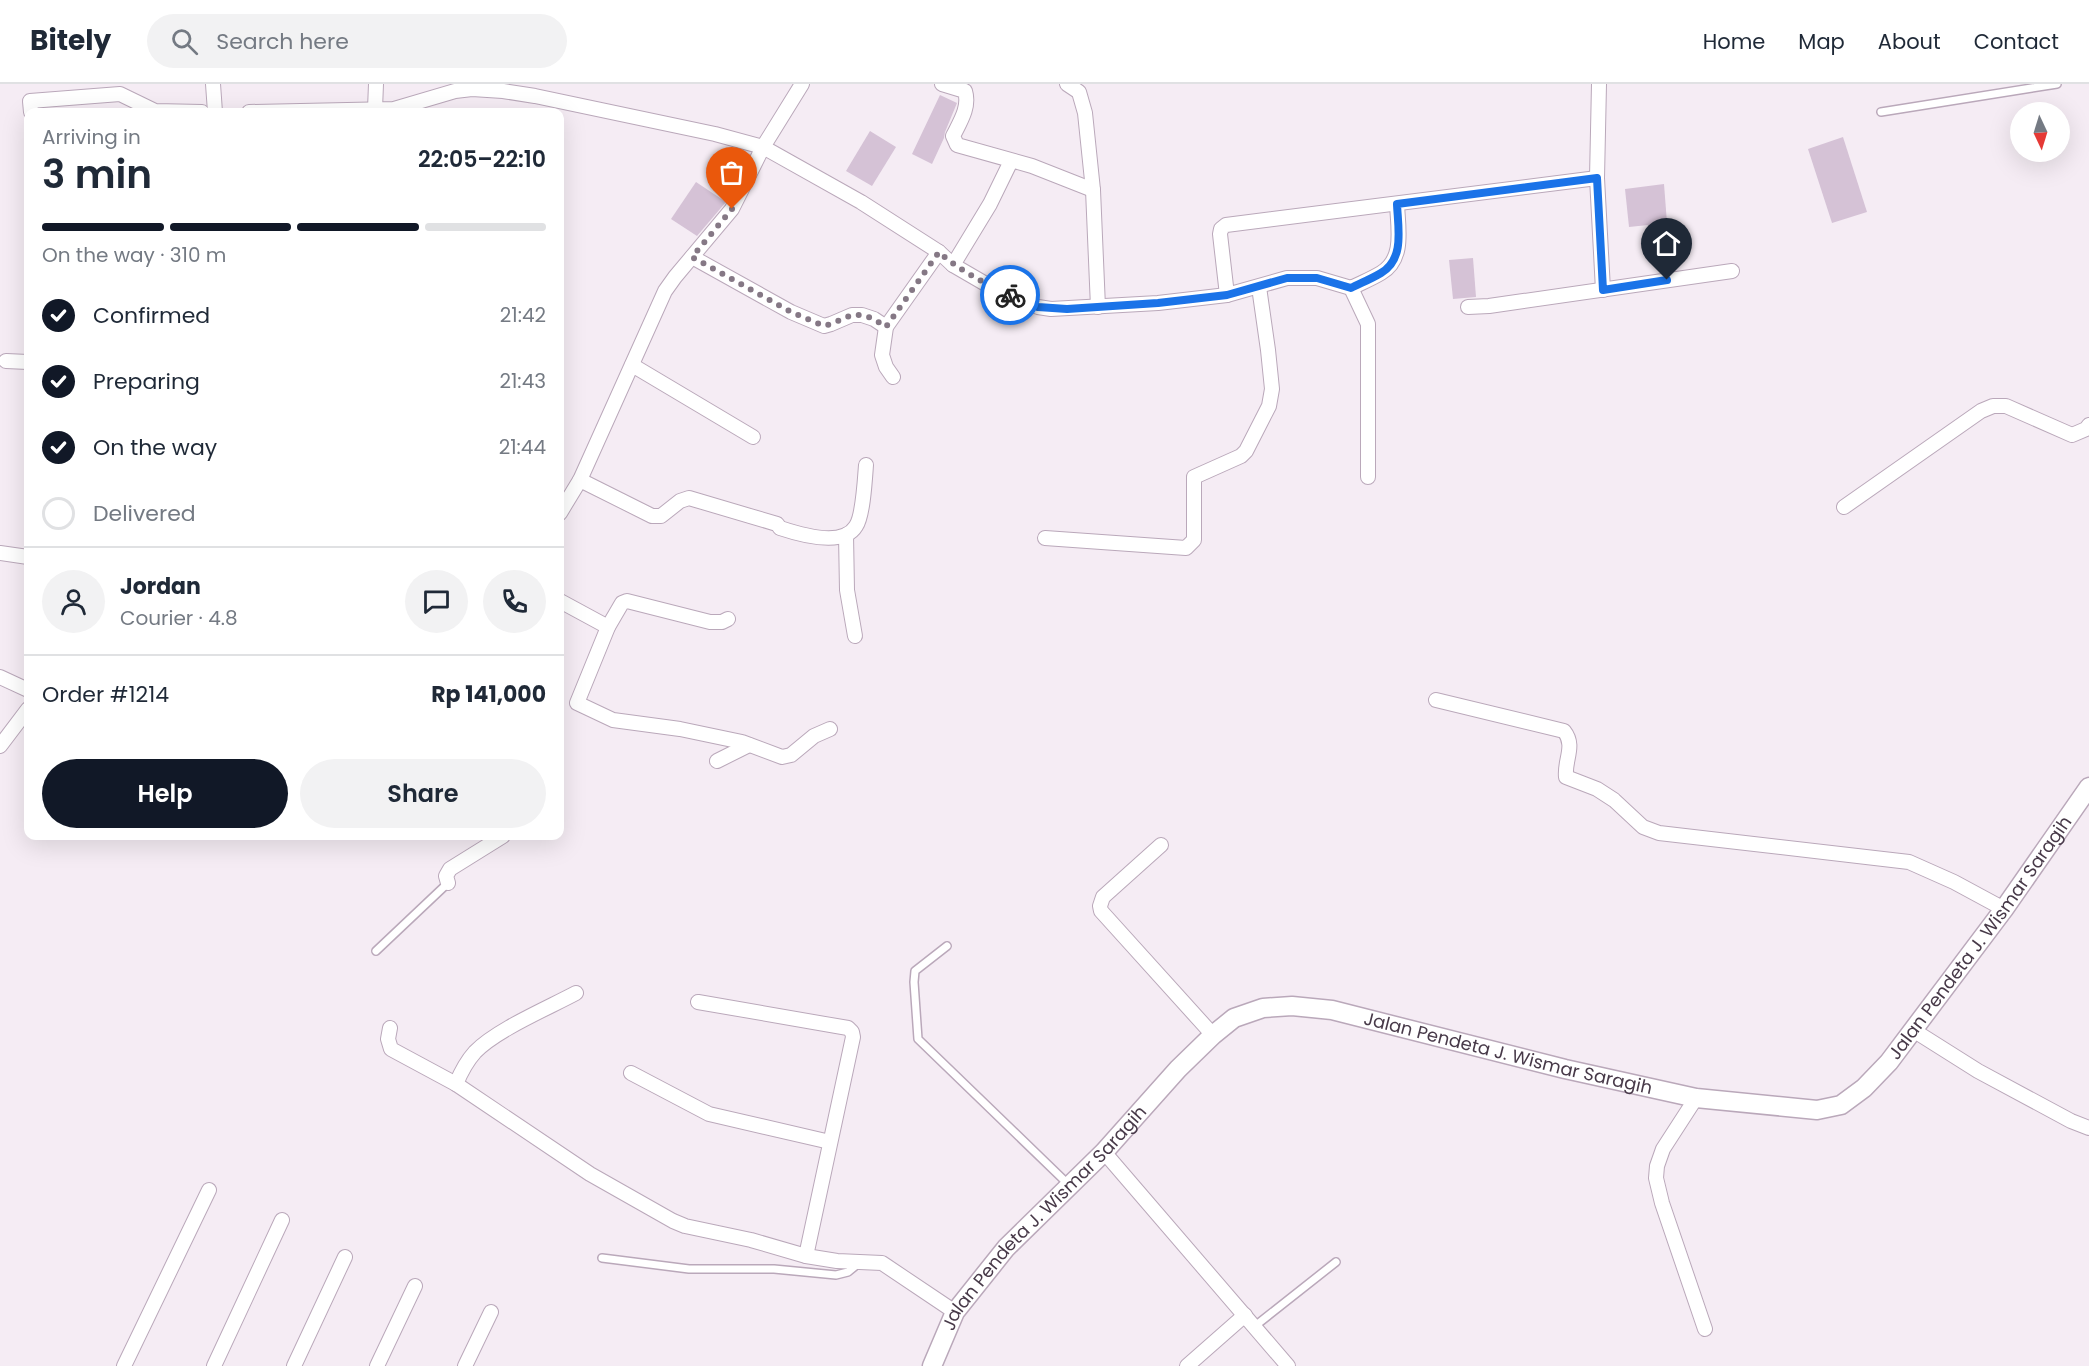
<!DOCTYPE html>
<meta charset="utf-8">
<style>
:root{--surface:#fff;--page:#f2f2f3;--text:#1f2937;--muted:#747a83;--line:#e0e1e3;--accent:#111827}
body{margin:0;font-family:Poppins,sans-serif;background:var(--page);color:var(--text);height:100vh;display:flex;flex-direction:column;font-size:22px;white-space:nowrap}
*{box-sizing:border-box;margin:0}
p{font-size:20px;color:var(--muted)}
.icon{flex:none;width:33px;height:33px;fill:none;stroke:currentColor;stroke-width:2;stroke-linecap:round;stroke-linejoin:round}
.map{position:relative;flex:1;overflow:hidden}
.details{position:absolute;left:24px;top:24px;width:540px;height:732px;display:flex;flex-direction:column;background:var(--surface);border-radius:12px;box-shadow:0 6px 24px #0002}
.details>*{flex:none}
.needle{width:39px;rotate:176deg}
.fabs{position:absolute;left:2010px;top:18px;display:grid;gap:12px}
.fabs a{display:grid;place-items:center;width:60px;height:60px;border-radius:50%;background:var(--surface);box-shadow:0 6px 24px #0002;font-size:30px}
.pin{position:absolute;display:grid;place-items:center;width:51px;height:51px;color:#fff;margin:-62px -26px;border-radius:50% 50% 50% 0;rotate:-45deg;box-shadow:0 0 6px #0007}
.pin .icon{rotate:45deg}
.courier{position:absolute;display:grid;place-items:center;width:60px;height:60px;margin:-30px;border:4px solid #1a73e8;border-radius:50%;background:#fff;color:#222;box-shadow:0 2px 8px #0007}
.summary em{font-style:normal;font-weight:600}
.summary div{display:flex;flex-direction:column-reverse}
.summary{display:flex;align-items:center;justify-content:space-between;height:102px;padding:0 18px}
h1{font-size:39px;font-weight:600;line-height:45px}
.bar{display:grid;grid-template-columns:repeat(4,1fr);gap:9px 6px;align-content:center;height:72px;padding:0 18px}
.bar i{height:8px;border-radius:4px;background:var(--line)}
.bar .current{background:var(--accent)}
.bar p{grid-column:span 4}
.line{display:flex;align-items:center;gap:15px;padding:0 18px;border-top:2px solid var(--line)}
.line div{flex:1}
.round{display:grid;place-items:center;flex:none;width:63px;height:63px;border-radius:32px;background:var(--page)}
ol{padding:0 18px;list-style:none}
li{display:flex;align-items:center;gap:18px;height:66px}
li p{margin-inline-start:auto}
li .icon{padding:6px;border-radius:50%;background:var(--accent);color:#fff;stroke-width:4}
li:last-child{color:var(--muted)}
li i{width:33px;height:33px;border:3px solid var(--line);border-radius:50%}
.action{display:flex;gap:12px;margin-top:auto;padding:12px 18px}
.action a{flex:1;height:69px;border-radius:36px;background:var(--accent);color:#fff;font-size:24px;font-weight:600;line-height:69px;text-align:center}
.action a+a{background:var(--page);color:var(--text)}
header{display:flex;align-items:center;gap:36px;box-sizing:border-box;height:84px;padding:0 30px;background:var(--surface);border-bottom:2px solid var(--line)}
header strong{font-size:28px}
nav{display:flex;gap:33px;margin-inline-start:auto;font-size:21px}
.search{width:420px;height:54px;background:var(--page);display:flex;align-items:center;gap:15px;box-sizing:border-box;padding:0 21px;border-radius:33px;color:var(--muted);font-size:22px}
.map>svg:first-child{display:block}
.building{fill:#d5c2d6}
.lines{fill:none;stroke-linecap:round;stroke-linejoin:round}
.service-casing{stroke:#baa8ba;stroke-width:10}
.minor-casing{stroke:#baa8ba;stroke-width:16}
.tertiary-casing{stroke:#baa8ba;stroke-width:21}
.service{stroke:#fff;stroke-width:7}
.minor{stroke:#fff;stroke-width:14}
.tertiary{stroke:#fff;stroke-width:18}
.done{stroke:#857885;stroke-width:6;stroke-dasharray:0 10.8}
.route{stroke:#1a73e8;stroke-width:8}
.labels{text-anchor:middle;stroke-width:4.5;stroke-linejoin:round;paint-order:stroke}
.street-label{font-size:18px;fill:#483a49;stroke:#fff}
</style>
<header>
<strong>Bitely</strong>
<div class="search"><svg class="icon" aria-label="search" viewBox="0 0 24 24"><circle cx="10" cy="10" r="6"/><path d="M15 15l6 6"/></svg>Search here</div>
<nav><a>Home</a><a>Map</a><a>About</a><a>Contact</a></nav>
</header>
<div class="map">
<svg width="2089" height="1282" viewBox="0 0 2089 1282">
<rect width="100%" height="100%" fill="#f5ecf4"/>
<g class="building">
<path d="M940,11l17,8 -12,29 -1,6 -12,26 -20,-10z"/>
<path d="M870,47l26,16 -24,39 -26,-15z"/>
<path d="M1843,53l24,75 -35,11 -24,-74z"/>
<path d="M696,98l30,20 -29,34 -26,-17z"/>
<path d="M1664,100l3,39 -38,4 -4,-38z"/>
<path d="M1473,174l3,39 -23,2 -4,-39z"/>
</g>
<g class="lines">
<defs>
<g id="service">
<path d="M1881,28l176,-28"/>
<path d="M947,862l-32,25 -1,11 4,57 150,145"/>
<path d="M376,867l72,-68"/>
<path d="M602,1174l87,11h85l62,6 12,-3 11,-9"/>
<path d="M1255,1242l81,-64"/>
</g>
<g id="minor">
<path d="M213,0l2,28"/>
<path d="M942,0l23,7c5,16 -5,31 -12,45l4,9 75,21 61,24"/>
<path d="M1067,0l12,8 6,21 8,77 5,117"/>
<path d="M1599,0l-2,94 6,112"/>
<path d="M375,25l1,-25"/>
<path d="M31,28l-1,-11 90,-7 35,17 47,1"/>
<path d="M249,28l145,-3 61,-18 17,-2 31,2 32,5 180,38 48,13 98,55 78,50 14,13 31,18 54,24 13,2 107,-6 69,-8 60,-17h30l34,10c10,-5 20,-9 30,-15 24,-14 17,-45 16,-69"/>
<path d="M692,173l99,55 33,14 7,-2 21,-9h10l12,4 12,8"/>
<path d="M953,181l37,-61 21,-43"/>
<path d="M1351,204l17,36v153"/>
<path d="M1227,211l-7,-61 1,-5 5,-4 371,-47"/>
<path d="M1468,223l21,-1 243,-35"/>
<path d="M6,277l22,1"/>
<path d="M632,281l121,72"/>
<path d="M893,293l-7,-10 -4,-12 4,-28 53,-75"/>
<path d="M580,396l72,36h9l19,-15 9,-3 88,26 3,4c18,6 63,20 76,-2 7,-10 9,-48 10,-61"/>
<path d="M1844,423l137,-96 12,-5h13l66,29 14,-6 3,-4"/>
<path d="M560,429l20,-33 85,-189 10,-14 57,-68 31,-62 39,-63"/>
<path d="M846,451l1,55 8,46"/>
<path d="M1045,454l141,10 8,-8v-63l47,-21 5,-5 23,-45 3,-17 -4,-39 -9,-63"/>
<path d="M0,469l28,4"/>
<path d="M560,517l48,26"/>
<path d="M728,535l-6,3h-12l-83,-21 -5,2 -14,24 -31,76 36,17 67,9 62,13 40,15 9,-2 23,-19 16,-7"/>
<path d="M0,593l28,13"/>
<path d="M1436,616l128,31c12,15 0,29 2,46l31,12 17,11 29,27 16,6 250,29 45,20 50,27"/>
<path d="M0,662l28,-37"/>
<path d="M717,677l32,-16"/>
<path d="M1161,761l-58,52 -3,9 1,5 112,124"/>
<path d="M448,799l-2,-7 4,-7 53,-33"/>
<path d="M698,918l150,26 4,4 1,5 -47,219"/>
<path d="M390,944l-2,11 3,10 65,35 134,90 83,47 12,5 66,14 55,16 31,5 45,2 73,49"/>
<path d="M1913,946l65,41 93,50 18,7"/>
<path d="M631,989l78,41 121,28"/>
<path d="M456,1000c5,-12 10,-22 19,-32 21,-22 73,-44 101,-59"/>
<path d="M1696,1014l-33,51 -6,17 -1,12 6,25 43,126"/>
<path d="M1104,1068l184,214"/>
<path d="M124,1282l85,-176"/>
<path d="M214,1282l68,-146"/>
<path d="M294,1282l51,-109"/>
<path d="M377,1282l38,-80"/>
<path d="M465,1282l26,-54"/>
<path d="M1187,1282l58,-51"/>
</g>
<g id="tertiary">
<path id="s1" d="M932,1282l23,-54 51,-64 98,-96 74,-83 35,-34 21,-17 29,-10 29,-2 40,4 233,59 131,29 121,12 24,-5 23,-17 25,-26 115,-153 85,-122"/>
</g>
</defs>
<use href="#service" class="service-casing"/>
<use href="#minor" class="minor-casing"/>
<use href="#tertiary" class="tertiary-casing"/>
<use href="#service" class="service"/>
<use href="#minor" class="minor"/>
<use href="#tertiary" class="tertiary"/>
</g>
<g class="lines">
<path class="done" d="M732,125l-40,48 99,55 33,14 7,-2 21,-9h10l12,4 12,8 53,-75c21,19 45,31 71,43"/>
<path class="route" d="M1010,211l28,12 29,2 91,-6 69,-8 60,-17h30l34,10c10,-5 20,-9 30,-15 24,-14 17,-45 16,-69l200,-26 6,112 64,-10"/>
</g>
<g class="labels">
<g class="street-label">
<text dy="6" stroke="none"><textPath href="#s1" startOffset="1304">Jalan Pendeta J. Wismar Saragih</textPath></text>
<text dy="6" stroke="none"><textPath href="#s1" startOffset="746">Jalan Pendeta J. Wismar Saragih</textPath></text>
<text dy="6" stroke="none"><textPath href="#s1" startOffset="188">Jalan Pendeta J. Wismar Saragih</textPath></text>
</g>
</g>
</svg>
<div class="fabs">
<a><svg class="needle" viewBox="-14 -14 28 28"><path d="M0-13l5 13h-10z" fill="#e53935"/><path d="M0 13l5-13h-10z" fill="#747a83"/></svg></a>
</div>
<div class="pin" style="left:732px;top:125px;background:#ea580c"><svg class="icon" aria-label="bag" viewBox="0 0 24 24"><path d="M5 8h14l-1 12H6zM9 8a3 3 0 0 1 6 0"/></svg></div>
<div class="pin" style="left:1667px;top:196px;background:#1f2937"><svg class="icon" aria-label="home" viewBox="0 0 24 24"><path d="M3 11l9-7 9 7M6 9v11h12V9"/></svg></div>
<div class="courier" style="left:1010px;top:211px"><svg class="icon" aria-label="bike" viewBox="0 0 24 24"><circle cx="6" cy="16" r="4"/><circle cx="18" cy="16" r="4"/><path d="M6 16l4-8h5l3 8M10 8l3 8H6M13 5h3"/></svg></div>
<section class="details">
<div class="summary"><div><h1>3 min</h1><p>Arriving in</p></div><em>22:05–22:10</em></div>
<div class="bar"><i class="current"></i><i class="current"></i><i class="current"></i><i></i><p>On the way · 310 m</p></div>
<ol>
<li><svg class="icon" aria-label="check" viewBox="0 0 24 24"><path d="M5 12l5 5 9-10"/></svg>Confirmed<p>21:42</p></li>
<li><svg class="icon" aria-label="check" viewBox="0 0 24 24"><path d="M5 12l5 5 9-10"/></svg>Preparing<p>21:43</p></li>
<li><svg class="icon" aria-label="check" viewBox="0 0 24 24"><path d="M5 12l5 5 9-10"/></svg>On the way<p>21:44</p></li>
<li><i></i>Delivered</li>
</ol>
<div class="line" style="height:108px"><a class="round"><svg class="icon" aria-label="person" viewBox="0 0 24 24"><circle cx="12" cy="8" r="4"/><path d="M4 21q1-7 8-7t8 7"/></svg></a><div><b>Jordan</b><p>Courier · 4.8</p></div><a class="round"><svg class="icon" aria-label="chat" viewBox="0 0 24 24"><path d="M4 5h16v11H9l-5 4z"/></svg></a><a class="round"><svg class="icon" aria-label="phone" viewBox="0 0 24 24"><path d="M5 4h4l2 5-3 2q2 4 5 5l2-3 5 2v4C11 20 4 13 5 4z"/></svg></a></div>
<div class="line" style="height:78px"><div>Order #1214</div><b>Rp 141,000</b></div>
<div class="action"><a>Help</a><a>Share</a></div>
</section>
</div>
